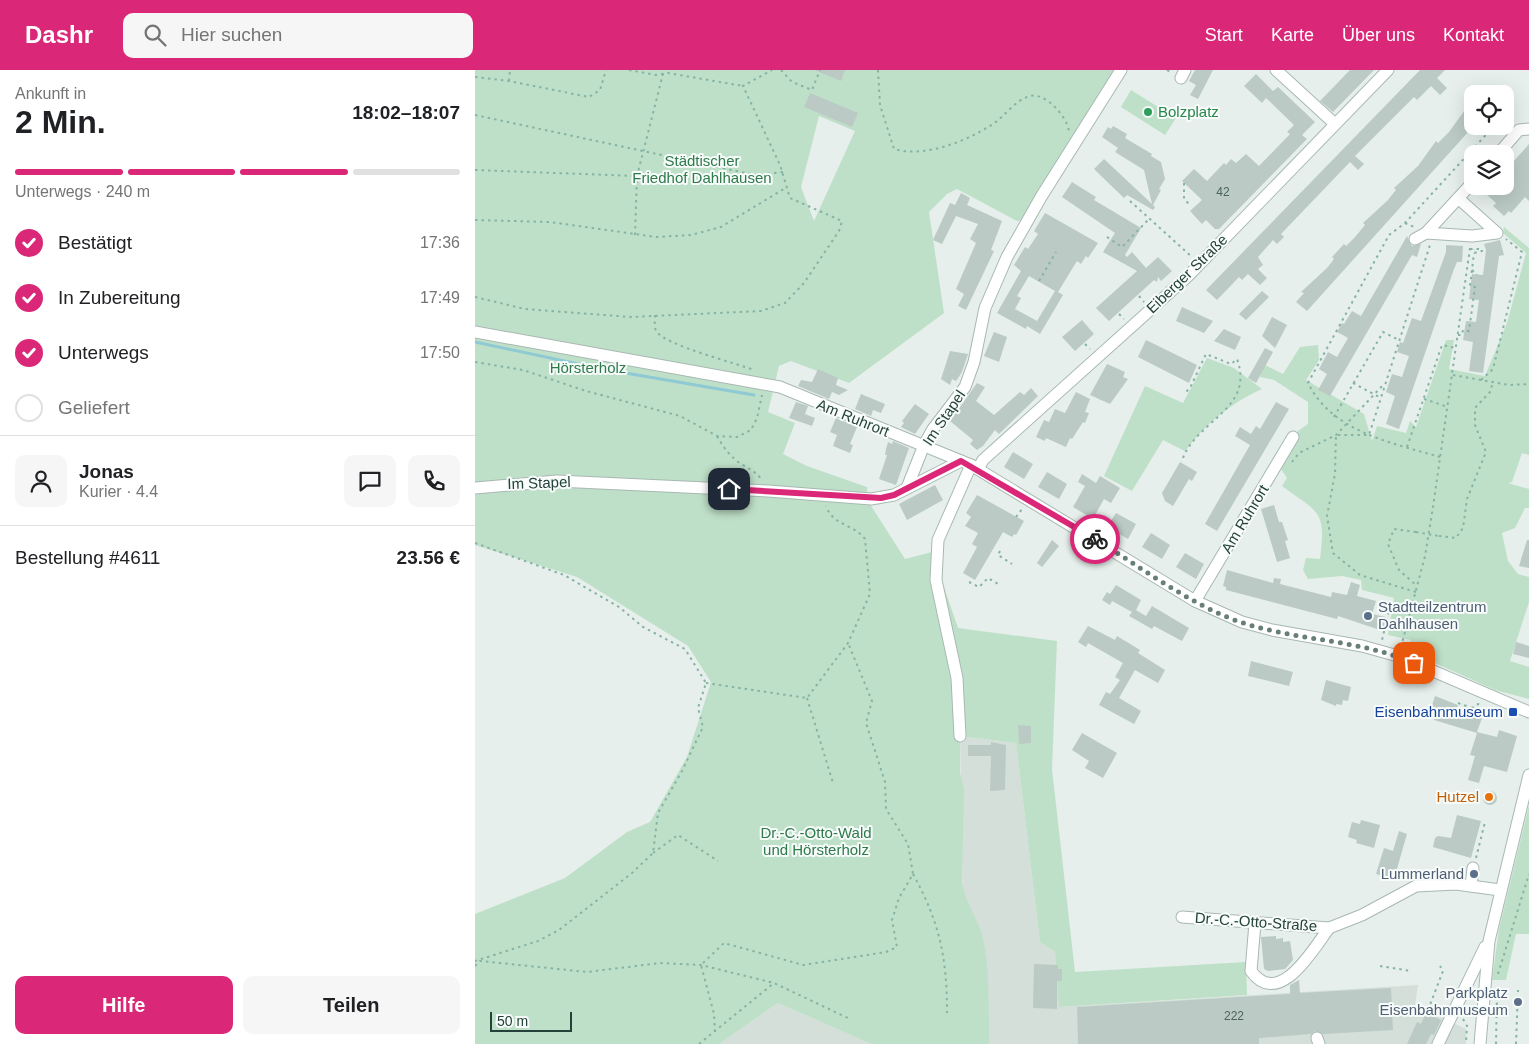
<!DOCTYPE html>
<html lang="de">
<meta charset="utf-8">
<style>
:root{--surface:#fff;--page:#f6f6f6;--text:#202124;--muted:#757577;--line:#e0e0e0;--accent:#db2777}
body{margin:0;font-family:Arial,sans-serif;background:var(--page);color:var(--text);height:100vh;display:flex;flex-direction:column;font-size:19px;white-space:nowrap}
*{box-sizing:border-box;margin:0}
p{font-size:16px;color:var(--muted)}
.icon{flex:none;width:28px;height:28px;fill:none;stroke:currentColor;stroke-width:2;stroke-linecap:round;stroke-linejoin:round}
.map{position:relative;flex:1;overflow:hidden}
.details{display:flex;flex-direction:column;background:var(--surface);width:475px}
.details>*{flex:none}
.fabs{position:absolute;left:989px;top:15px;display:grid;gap:10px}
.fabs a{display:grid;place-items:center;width:50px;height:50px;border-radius:10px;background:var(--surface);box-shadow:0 5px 20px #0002;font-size:25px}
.scale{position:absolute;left:15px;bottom:12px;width:82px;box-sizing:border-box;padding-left:5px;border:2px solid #24423a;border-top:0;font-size:14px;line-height:18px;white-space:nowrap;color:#24423a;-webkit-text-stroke:4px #f7fbf9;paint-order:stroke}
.pin{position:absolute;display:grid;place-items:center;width:42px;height:42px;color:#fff;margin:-21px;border-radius:10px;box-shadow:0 2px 8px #0006}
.courier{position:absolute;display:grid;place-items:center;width:50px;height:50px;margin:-25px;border:4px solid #db2777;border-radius:50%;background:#fff;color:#222;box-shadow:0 1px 6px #0007}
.head em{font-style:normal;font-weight:700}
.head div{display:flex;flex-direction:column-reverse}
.head{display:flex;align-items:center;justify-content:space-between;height:85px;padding:0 15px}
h1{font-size:32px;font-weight:700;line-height:38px}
.bar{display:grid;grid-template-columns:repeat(4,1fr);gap:8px 5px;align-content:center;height:60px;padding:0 15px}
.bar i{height:6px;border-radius:4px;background:var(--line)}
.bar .active{background:var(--accent)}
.bar p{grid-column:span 4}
.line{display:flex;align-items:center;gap:12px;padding:0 15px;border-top:1px solid var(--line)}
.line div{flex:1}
.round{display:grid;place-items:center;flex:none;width:52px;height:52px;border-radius:10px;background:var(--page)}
ol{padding:0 15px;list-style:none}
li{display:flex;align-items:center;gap:15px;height:55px}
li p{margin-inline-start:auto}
li .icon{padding:5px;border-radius:50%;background:var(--accent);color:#fff;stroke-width:4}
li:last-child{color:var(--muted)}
li i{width:28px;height:28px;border:2px solid var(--line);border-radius:50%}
.button{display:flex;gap:10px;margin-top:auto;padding:10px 15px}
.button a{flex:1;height:58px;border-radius:10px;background:var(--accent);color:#fff;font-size:20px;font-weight:700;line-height:58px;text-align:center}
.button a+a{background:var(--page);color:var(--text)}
header{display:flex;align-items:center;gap:30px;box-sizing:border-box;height:70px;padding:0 25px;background:var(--accent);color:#fff}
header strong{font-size:24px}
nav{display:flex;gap:28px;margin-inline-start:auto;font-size:18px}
.search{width:350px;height:45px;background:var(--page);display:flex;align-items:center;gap:12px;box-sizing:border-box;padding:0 18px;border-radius:10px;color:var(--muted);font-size:19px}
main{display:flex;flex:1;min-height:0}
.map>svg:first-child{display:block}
.built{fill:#d4dfda}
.green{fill:#bfe0c8;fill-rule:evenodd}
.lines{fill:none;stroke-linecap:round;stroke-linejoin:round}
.stream{stroke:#8ec9d4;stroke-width:3}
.building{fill:#bbcac4;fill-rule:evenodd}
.minor-casing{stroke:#a8b8b2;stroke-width:13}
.path{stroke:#86b3a5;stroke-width:2;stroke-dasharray:2.5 4;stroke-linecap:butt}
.minor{stroke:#fff;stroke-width:11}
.path-bridge{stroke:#86b3a5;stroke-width:2;stroke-dasharray:2.5 4;stroke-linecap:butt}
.done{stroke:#687f78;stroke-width:5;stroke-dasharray:0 9}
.route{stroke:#db2777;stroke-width:6}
.leisure-dot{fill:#2e9e5b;stroke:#f7fbf9;stroke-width:2}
.service-dot{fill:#5c6f8a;stroke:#f7fbf9;stroke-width:2}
.transit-dot{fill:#1a4fb4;stroke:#f7fbf9;stroke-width:2}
.food-dot{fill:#e8710a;stroke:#f7fbf9;stroke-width:2}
.labels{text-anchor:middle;stroke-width:4;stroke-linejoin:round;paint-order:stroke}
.number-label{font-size:12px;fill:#4a645c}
.leisure-label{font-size:15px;fill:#27864d;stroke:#f7fbf9;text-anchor:start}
.park-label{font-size:15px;fill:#2d7a4b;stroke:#f7fbf9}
.street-label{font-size:15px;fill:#24423a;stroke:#f7fbf9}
.service-label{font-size:15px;fill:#4e5e75;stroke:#f7fbf9;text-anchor:end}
.transit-label{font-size:15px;fill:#164399;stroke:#f7fbf9;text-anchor:end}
.food-label{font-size:15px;fill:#c56008;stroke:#f7fbf9;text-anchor:end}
</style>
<header>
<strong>Dashr</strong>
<div class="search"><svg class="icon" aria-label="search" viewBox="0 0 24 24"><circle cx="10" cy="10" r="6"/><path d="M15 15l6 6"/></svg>Hier suchen</div>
<nav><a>Start</a><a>Karte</a><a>Über uns</a><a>Kontakt</a></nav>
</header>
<main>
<section class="details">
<div class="head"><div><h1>2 Min.</h1><p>Ankunft in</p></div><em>18:02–18:07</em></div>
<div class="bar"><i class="active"></i><i class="active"></i><i class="active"></i><i></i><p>Unterwegs · 240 m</p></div>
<ol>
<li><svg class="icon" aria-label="check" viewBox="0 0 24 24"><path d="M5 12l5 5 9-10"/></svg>Bestätigt<p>17:36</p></li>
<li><svg class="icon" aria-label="check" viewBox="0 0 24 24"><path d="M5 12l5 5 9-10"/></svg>In Zubereitung<p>17:49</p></li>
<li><svg class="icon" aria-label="check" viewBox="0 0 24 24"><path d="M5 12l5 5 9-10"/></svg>Unterwegs<p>17:50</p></li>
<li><i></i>Geliefert</li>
</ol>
<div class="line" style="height:90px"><a class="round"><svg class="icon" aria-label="person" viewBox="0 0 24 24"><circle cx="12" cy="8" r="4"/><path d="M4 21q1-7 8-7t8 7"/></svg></a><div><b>Jonas</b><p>Kurier · 4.4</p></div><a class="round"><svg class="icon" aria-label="chat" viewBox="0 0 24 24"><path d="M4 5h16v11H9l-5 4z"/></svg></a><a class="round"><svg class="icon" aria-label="phone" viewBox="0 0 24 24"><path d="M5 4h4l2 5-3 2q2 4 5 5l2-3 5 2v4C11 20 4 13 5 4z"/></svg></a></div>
<div class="line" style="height:65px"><div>Bestellung #4611</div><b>23.56 €</b></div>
<div class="button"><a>Hilfe</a><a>Teilen</a></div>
</section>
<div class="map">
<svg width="1054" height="974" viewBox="0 0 1054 974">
<rect width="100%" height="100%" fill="#e6efeb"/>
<g class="built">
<path d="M485,666l56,7 24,199 15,10 5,55 358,-22 -3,20 51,24v15h-501z"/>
<path d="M303,933l93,41h-152z"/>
</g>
<g class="green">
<path d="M0,0h639l-92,150 -5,1 -60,-32 -10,5 -18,18 15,101 -95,70 -58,-22 -12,5 -11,46 27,11 -12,31 24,12 60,21 1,14 37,58 27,-7 26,76 99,13 -5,128 23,203 171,-10 1,33 -188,12 -4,-55 -15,-10 -24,-199 -56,-7v37l4,16 -2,93c3,18 13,32 19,50 9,26 8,83 8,112h-118l-93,-41 -59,41h-244v-130l90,-36 62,-46 23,-10 37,-65 24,-75 -23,-36 -111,-69 -102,-32zM344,46l36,15 -41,90 -13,-34z"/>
<path d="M656,20l45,28 -11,17 -44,-28z"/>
<path d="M1029,157l25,21v207l-7,-2 -10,29 -4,1 21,6v19h-4l-10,20 -13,5 6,28 10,13 11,3v25l-19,59 19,6v32l-34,-9 -87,-39 3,-11 -23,-5 6,-37 -32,-8 -1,-10 -19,-4 -34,3 -5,-9 3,-12 14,1c6,-49 0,-45 -38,-73l5,-8 -8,-12 19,-35 10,-7v-22l-34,-22 -14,-3 3,-13 20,10 17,-27 18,-2 1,15 -13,20 58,34 8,27 5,-15 29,7 4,-12 6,6 30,-87h8l-5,29 36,7 22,-53 19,-70 -23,-20z"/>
<path d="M732,288l27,10 28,21c-31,14 -57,35 -77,62l-22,-11 -31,51 -28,-15 41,-90 38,17z"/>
<path d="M1054,735v129h-13l-10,46h-14l7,-51z"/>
</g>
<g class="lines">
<path class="stream" d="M0,272l127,27 152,26"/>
</g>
<g class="building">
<path d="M339,0h31l-4,11z"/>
<path d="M720,0h18l-15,29 -8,-4 6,-10 -7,-4z"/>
<path d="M875,0h24l-41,42 -13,-11z"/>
<path d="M945,0h25l-8,8 10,10 -7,7 -9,-9 -14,14 -3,-3 -59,59 9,8 -6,6 -8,-8 -69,72 3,3 -7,7 -4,-4 -8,9 -7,8 5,8 -5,4 9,9 -7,7 -12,-11 -6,6 -3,-3 -22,23 -11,-10 3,-3z"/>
<path d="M781,4l17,17 5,-4 37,35 -13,13 5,4 -88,90h-4l-9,-9 -4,4 -12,-13 12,-11 -20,-19 12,-12 13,12 17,-18 2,2 5,-6 5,4 10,-9 13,12 31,-32 -3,-2 7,-7 -28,-27 -4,5 -18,-17z"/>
<path d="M335,23l48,20 -6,14 -48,-20z"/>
<path d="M992,37l6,5v13l-4,6 -162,180 -11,-9 8,-9 -3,-1 26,-24 7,-9 -2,-2 12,-13 2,2 9,-9 10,-12 -2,-2 24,-22 9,-11 -2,-2 24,-22 18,-25 2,2 11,-11z"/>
<path d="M638,56l14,8 -2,4 27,16 -1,2 10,6 4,17 -6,10 2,1 -8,15 2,2 -2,3 -26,-15 -3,3 -30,-29 10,-10 48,45 -8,-34 -29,-18 3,-4 -16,-11 6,-10 3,2z"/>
<path d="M1054,74v57l-4,-4 -14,16 -2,-2 -5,5 -11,-10 3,-3 -11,-10 6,-7h14v-15z"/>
<path d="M597,112l24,15 -2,3 47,28 -16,27 2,2 5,-5 14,16 12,-11 14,14 -11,10 -3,-4 -1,5 -3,-2 -45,41 -13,-13 41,-37 -34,-19 12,-19 -53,-36z"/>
<path d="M486,123l9,5 -3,7 35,16 -11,29 3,1 -28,59 -8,-4 6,-12 -8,-5 20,-46 -6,-4 8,-15 -22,-8 -14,28 -9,-4 17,-37 5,2z"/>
<path d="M570,143l53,30 -10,15 -2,-2 -5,8 -4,-3 -19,31 5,3 -23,39 -13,-8 -1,3 -29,-16 24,-42 -7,-6 11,-18 3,2 10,-15 -4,-3zM554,206l26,15 -18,30 -22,-12 6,-11 -4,-2z"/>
<path d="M932,166l5,10 9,-2 -4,13 -5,-2 -82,141 -12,-6 9,-16 -8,-5 9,-17 9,5 11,-19 -11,-6 5,-9 2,1 8,-13 9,5z"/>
<path d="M1025,170l4,15 -5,1 -16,117 -14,-2 4,-29 -10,-2 3,-19 10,1 3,-22 -10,-1 3,-25 11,1 3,-25 -2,-6z"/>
<path d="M971,175l17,1 -1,16h-5l-3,7 -55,160 -13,-5 9,-28 -9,-4 6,-18 10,3 7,-21 -12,-4 3,-10 3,1 9,-25 9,3 25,-69z"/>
<path d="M787,221l7,6 -23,23 -7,-6z"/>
<path d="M707,237l31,14 -9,12 -28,-12z"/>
<path d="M797,247l15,8 -12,23 -13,-12z"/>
<path d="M607,250l12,14 -19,17 -13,-14z"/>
<path d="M749,259l17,8 -6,13 -21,-9z"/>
<path d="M519,262l13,5 -8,25 -15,-6z"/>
<path d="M671,270l51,25 -8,18 -51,-26z"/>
<path d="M790,278l8,4 -17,31 -8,-5z"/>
<path d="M475,281l18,3 -6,18 -6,9 -4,-2 -2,6 -9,-6z"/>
<path d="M632,294l18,8 -2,5 5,2 -18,25 -20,-9z"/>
<path d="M343,299l20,9 -2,7 12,5 -9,5 -7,-3 -3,7 -31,-13 3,-6 11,2z"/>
<path d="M502,313l8,4 -9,14 18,14 26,-23 4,3 7,-7 7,8 -39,38 -4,-4 -12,16 -6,4 -7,-6 3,-4 -23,-19z"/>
<path d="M601,322l14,7 -5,13 4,1 -4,10 -2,-1 -11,17 -2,-1 -4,9 -20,-9 -1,3 -9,-4 8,-17 5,2 6,-13 10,4z"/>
<path d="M386,324l24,10 -4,9 -8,-3 -2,6 -16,-7z"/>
<path d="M321,332l12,4 -3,8 10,4 -3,8 -23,-8z"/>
<path d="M801,332l13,7 -72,122 -12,-7 45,-79 -15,-9 5,-9 11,7 5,-8 4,3z"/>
<path d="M440,334l14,10 -14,20 -14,-7 3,-4 -2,-2z"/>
<path d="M361,348l21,9 -7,17 3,1 -3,8 -17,-7 4,-11 -7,-3z"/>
<path d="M418,371l16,7 -13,37 -17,-6 8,-24h-2l1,-6 2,-7 4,2z"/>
<path d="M538,382l20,12 -9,15 -20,-12z"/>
<path d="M705,392l17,10 -5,9 -3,-2 -16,27 -8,-5 -3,-8z"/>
<path d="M572,402l20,12 -8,15 -21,-12z"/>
<path d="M607,404l14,9 4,-7 20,12 -9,15 -7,-4 -11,20 -20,-12 12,-21 -7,-4z"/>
<path d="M460,415l8,15 -36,20 -8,-16z"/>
<path d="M502,425l47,26 -8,14 -2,-1 -2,3 -9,-5 -28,48 -12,-7 14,-26 -5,-3 6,-11 -13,-7 6,-9 -5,-4z"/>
<path d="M799,435l5,17h3l6,18 -3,1 5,17 -13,4 -16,-53z"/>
<path d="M641,443l20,11 -8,15 -21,-12z"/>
<path d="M676,463l19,12 -8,14 -20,-12z"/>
<path d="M577,470l7,6 -17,21 -5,-4z"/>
<path d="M1052,470h2v28l-10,-2z"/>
<path d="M710,483l19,11 -8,15 -20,-12z"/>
<path d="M752,500l46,13 1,-5 7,1 -1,5 51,13 1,-5 15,3 4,-13 9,3 -3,11 19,5 -4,13 14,3 -3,14 -45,-15 -1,3 -111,-29v-3l-3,-1z"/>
<path d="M641,515l25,15 -5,10 10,6 6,-10 37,22 -7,13 -28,-15 -2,3 -23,-13 3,-4 -20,-11 -2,4 -8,-5 5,-8 3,2z"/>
<path d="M613,556l27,14 2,-4 23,14 -2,3 27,17 -7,13 -23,-13 -16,28 22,13 -7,13 -35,-19 7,-13 4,2 10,-14 -5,-3 8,-14 -35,-20 -2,4 -8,-5z"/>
<path d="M1041,572l13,4v12l-16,-4z"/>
<path d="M776,591l42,11 -4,14 -41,-10z"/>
<path d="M851,610l25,7 -3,14 -5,-1 -1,5 -6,-1v2l-15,-6z"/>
<path d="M960,626l23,9 -2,5 26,8 -5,14 20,5 2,-7 18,6 -10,36 -23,-6 -5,17 -11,-3 7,-24 -5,-1 7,-22 -43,-13 1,-3 -6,-2z"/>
<path d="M543,655l13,1v17l-12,1z"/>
<path d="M607,663l35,20 -14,25 -18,-10 4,-7 -17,-11z"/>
<path d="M516,672l15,3 -1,45 -15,1 1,-35h-23v-11h23z"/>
<circle cx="1015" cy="728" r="7"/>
<path d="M982,745l24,6 -10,37 -38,-11 2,-9 3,-2 13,2z"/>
<path d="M886,750l19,5 -6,23 -18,-5 1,-3 -9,-3 4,-15 8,2z"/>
<path d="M924,761l8,3 -13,45 -18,-5 8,-26 9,3z"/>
<path d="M801,866v3l7,-1v4l7,-1 3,19 -8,9 -17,2 -4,-2 -3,-32z"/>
<path d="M559,894l24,1v4h4v12h-5v28l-24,-1z"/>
<path d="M824,910l1,13 91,-5 2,42 -70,4 -8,-3 -4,3 -52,4v6h-181l-1,-37 213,-13v-9z"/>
<path d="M951,943l15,7 -7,15 -3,-1 -5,10h-19l10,-22 4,2z"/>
</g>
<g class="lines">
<defs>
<g id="minor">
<path d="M801,0l59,54"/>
<path d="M706,8l4,-8"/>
<path d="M1023,84l21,-24 10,-1"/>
<path d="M983,128l39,35 -25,3 -46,-3 47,-51"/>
<path d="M940,169l11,-6"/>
<path d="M0,262l305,55 191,78 224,136 47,21 30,8 90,16 36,10 131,56"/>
<path d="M503,399l5,-9 205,-184 200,-206"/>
<path d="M0,418l82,-7 211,10 103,8 23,-4 67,-34"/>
<path d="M432,418l17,-43 9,-16 32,-42 9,-25 11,-54 22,-51 34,-60 80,-127"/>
<path d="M720,531l98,-164"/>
<path d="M485,666l-3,-58 -21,-98 2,-40 33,-75"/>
<path d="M996,816l2,-18"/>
<path d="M707,847l147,11 33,-13 54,-29 40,-2 44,6"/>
<path d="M780,853l-4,48c28,39 63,-23 78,-43"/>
<path d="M842,968l2,6"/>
<path d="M963,974l47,-97"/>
<path d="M1005,974l9,-103 40,-166"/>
</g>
</defs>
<use href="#minor" class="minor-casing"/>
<g class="path">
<path d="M154,0l27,5 12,-2 75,13"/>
<path d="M306,0l11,12 20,8 8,-20"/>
<path d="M403,0l2,35 14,44c31,9 73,-8 99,-25 12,-8 22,-24 37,-28 15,-4 38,21 39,36"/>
<path d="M692,0l5,3"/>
<path d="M0,7l34,4 80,16 11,-7 6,-20"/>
<path d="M34,11l1,-11"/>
<path d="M0,45l280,60 28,-3"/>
<path d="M0,100l162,6"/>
<path d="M1030,100v1"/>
<path d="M709,113v16l5,5"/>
<path d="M655,131l62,56"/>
<path d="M0,150l75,2 106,15 35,-2 30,-8 66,-40"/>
<path d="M930,153l9,4"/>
<path d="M160,165l2,-59 27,-106"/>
<path d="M632,167l15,10 26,-27"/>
<path d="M995,179h12v2l-8,2v-4"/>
<path d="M997,200l5,5"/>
<path d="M564,211l17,-29"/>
<path d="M664,226l5,6"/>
<path d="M0,227l50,12 106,8 130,-6 24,-8 19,-20 35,-52 3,-10 -52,-23 -10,-33 -37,-79 29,-16"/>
<path d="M644,244l5,5"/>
<path d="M180,245c0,5 -1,11 1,16 8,14 80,32 98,39"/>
<path d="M983,265h4l1,-5 6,1 6,-44 -5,-1 4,-33"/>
<path d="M610,274l5,5"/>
<path d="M0,292l48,8 63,21 94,25 37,20 20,1 14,-7 6,-12 5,-23"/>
<path d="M978,305l56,10 20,-1"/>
<path d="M1006,310l12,-11 29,-117 -16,-13"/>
<path d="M878,313l28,15"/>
<path d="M949,329l24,8"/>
<path d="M859,347l49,-85 16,8"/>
<path d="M242,366c5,9 11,18 20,25 9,7 18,9 25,19"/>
<path d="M932,377l35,-102 14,3"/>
<path d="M965,387c-48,-14 -108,-25 -132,-74l81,-148 16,-12 89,-97"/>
<path d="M708,388c15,-39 72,-49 54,-99l-6,5 -25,-10 -16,34 -4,4"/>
<path d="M817,392l7,-9 37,-18 48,-51"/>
<path d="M541,447l6,-8"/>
<path d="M941,462l-22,-3 -6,15 11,26 18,16"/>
<path d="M964,466l17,2 7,-10 4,-29 19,-47 -11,-27v-17l15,-16 3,-10"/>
<path d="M0,473l89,32 55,32 24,20 42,22 21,34 -8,25 5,19 -21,44 -24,42 -5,40 -21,20 -73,57 -21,11 -63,20"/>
<path d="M525,481l-2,4 14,9"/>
<path d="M494,512l10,5 9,-9 12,7"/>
<path d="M941,522l-56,-17 -27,-22 -6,-37 8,-42 1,-39h33l61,-190"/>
<path d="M906,534l8,4v3l-7,29"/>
<path d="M926,577l24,-91 8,-49 37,-259"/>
<path d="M231,613l101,15 41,-55 22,-49 -5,-55c-11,-15 -32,-13 -39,-33"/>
<path d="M332,628l26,85"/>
<path d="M983,633l14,5"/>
<path d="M996,645l1,-7 6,-4 3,1"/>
<path d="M178,783l25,-18 40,26"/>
<path d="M1001,788l9,-36"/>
<path d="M438,804c27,49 34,84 34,139"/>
<path d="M0,896l5,-5 107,11 73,-9 41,2 73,18 76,36"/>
<path d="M905,896l31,5"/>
<path d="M1023,904l31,-100"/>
<path d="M953,940l15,-39 -3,-5"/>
<path d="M988,949l4,7 -1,17"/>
<path d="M240,962l-1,-18 -13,-49 23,-22 79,22 83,-13 11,-5 -5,-27 7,-22 14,-24 -5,-30 -22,-35 -1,-27 -19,-59 6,-22 -24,-58"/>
<path d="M224,974l75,-61"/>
<path d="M1021,974l1,-50"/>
<path d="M1041,974l2,-54"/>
</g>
<use href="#minor" class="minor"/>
<path class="path-bridge" d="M941,462l23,4"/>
</g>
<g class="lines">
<path class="done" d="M620,469c44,27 96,66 145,83 57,19 118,17 174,41"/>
<path class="route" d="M254,419l152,9 13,-3 67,-34 134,78"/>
</g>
<circle class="leisure-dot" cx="673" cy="42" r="5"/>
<g class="service-dot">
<circle cx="893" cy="546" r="5"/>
<circle cx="999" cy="804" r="5"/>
<circle cx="1043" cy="932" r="5"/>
</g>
<rect class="transit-dot" x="1033" y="637" width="10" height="10" rx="2.5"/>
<circle class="food-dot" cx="1014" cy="727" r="5"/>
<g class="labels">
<g class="number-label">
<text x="748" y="126">42</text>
<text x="759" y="950">222</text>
</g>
<g class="leisure-label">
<text x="683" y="47">Bolzplatz</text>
</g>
<g class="park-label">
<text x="227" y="96">Städtischer<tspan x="227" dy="17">Friedhof Dahlhausen</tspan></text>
<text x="113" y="303">Hörsterholz</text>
<text x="341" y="768">Dr.-C.-Otto-Wald<tspan x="341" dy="17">und Hörsterholz</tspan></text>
</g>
<g class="street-label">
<text transform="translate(712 204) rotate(-44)" y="5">Eiberger Straße</text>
<text transform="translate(378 348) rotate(22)" y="5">Am Ruhrort</text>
<text transform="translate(469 348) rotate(-56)" y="5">Im Stapel</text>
<text transform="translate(64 413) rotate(-2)" y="5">Im Stapel</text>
<text transform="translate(770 449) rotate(-59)" y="5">Am Ruhrort</text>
<text transform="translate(781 852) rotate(4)" y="5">Dr.-C.-Otto-Straße</text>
</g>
<g class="service-label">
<text x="903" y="542" text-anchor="start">Stadtteilzentrum<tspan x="903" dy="17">Dahlhausen</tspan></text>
<text x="989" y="809">Lummerland</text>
<text x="1033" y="928">Parkplatz<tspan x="1033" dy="17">Eisenbahnmuseum</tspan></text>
</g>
<g class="transit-label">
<text x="1028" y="647">Eisenbahnmuseum</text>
</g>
<g class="food-label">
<text x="1004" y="732">Hutzel</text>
</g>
</g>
</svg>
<div class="fabs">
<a><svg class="icon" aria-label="locate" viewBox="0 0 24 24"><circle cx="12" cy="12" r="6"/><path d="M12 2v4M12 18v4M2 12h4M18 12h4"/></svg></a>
<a><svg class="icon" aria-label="layers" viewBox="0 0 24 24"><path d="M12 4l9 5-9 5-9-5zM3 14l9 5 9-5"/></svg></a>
</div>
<div class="scale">50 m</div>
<div class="pin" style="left:939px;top:593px;background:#ea580c"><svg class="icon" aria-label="bag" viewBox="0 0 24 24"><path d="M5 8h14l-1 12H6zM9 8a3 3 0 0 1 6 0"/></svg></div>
<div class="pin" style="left:254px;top:419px;background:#1f2937"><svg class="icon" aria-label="home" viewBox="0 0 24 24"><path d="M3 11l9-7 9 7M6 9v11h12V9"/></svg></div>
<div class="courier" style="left:620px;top:469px"><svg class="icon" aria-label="bike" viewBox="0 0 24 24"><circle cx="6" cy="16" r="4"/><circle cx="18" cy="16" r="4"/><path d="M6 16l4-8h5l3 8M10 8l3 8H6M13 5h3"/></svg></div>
</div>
</main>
